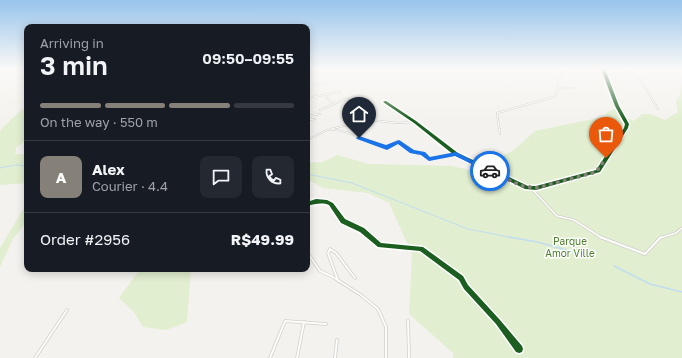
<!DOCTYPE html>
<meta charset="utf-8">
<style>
:root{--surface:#171b24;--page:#242831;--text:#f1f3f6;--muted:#9ea1a6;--line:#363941;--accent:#868178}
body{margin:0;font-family:"Golos Text",sans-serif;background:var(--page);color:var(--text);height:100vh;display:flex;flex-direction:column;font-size:15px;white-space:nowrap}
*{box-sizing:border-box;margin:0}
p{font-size:13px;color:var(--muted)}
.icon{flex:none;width:22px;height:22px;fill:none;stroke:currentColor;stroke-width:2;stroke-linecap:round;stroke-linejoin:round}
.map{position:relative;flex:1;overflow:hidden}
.drawer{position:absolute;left:24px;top:24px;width:286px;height:248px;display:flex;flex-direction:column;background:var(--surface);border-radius:8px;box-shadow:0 2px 10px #0003}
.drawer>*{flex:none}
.pin{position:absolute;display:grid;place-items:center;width:34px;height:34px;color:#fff;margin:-41px -17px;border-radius:50% 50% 50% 0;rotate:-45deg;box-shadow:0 0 4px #0007}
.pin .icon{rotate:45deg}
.courier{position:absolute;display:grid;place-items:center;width:40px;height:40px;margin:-20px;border:3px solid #1a73e8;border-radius:50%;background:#fff;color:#222;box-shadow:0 1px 5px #0007}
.head em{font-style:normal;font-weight:600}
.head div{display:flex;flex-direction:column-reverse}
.head{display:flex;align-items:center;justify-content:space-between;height:68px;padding:0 16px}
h1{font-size:26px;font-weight:600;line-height:30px}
.bar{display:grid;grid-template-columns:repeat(4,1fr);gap:6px 4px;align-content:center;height:48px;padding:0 16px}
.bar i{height:5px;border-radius:3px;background:var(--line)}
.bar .active{background:var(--accent)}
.bar p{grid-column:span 4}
.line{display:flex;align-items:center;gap:10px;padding:0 16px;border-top:1px solid var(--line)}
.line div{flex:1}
.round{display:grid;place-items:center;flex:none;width:42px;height:42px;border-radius:8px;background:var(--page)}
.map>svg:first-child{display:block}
.green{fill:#e1eecf}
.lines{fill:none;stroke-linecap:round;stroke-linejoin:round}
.stream-far1{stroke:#c0ddf1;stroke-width:1}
.stream{stroke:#c0ddf1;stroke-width:1.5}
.minor-far2-casing{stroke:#d2d0cb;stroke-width:2}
.minor-far1-casing{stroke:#d2d0cb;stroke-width:3}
.minor-casing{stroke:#d2d0cb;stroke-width:3.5}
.minor-far2{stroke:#fdfdfc;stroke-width:1}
.minor-far1{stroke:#fdfdfc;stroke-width:1.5}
.minor{stroke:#fdfdfc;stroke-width:2}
.cycleway-casing{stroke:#fff;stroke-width:3}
.cycleway{fill:#1b5e20;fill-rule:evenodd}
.route{fill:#1a73e8}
.done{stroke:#868178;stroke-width:4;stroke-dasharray:0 7.2}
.labels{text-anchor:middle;stroke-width:3;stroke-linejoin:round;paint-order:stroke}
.park-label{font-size:10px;fill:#4a7f2a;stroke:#fff}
</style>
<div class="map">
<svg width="682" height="358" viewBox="0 0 682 358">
<rect width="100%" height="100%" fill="#f4f2ee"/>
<g class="green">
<path d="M682,82v276h-229v-5l-44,-39 3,-60 -23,-51 -21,-10 -45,-5 -16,-9v-16l16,-1 14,-7 32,9 83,2 22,5 40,-21 21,-19 63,-13h8v-5l8,-4c8,3 12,10 20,12l8,-7h8l15,6 13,-8 -2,-11 4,-6z"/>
<path d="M27,105v34l-11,9 -1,6 12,1v28l-27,2v-53l3,-5z"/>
<path d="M27,203v18l-14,18 -13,28v-19z"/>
<path d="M140,269h51l-4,53 -21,8 -23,-3 -9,-15 -15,-14z"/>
</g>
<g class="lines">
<g class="stream-far1">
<path d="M0,168l16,-3 11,1"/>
<path d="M307,174l45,9 116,46 46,9"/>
</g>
<g class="stream">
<path d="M509,237l28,5 48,13"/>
<path d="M614,266l36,18 32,8"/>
</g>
<defs>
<g id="minor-far2">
<path d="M603,69l14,37 10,18 -11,19"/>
<path d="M624,69l17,12 17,28"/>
<path d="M677,69h5"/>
<path d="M0,74l2,-5"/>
<path d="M307,76l6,-7"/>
<path d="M307,85l22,-2"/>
<path d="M557,88h16"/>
<path d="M325,95l8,10"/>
<path d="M307,98l33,-6"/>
<path d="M385,102l30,20 27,21"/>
<path d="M320,110l28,-12"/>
<path d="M307,116l13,-2"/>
<path d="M307,120l8,-1"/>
<path d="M331,129l38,-9 28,3 17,-1"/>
<path d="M500,134l-3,-21 60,-17 1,-13 4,-14"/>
<path d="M307,139c8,-1 13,-7 21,-9 14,-2 33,8 46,13"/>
<path d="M394,143l4,-2 3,2"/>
</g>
<g id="minor-far1">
<path d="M371,142l15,6 10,-6"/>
<path d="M400,142l12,10 11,2 6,5 26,-5"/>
<path d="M441,142l15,12 71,34c24,0 48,-11 71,-17l19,-29"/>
<path d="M532,189l25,27 17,4 28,18"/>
<path d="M307,204l9,-3 15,3 12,17 19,9 9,8"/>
<path d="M660,238l16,-5 6,-5"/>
</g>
<g id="minor">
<path d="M370,237l10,8 41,4 40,29 5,9 32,35 21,27"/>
<path d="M600,237l45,17 16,-17"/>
<path d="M307,252l13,19 13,6 28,18 17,14 8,18v31"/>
<path d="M338,281l-10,-28 2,-4 6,4 19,25"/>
<path d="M408,321l1,37"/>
<path d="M35,358l32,-48"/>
<path d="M270,358l15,-37 41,3"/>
<path d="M297,358l7,-36"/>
<path d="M335,358l2,-18"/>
</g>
</defs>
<use href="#minor-far2" class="minor-far2-casing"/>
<use href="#minor-far1" class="minor-far1-casing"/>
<use href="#minor" class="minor-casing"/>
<use href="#minor-far2" class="minor-far2"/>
<use href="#minor-far1" class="minor-far1"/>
<use href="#minor" class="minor"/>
<defs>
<g id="cycleway">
<path d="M601,69h4l14,37 10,18 -1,4 -28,44 -64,18 -11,-1 -71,-34 -40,-32 -31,-21 2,-1h1l30,20 42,32 70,33h8l60,-16 28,-42 1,-4 -10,-18z"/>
<path d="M316,199l11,1 6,3 12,16 19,9 17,15 42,4 40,29 5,9 32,35 22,26 1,3 -1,3 -3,1 -3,-1 -20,-28 -32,-35 -5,-9 -39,-29 -42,-4 -18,-15 -19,-9 -12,-18c-7,-3 -14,-1 -22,1v-4z"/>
</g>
</defs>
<use href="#cycleway" class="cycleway-casing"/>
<use href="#cycleway" class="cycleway"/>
</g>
<linearGradient id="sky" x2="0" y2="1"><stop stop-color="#98c4ec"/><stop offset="0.58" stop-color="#faf9f7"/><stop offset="1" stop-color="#faf9f7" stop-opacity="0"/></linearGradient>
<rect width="682" height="119" fill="url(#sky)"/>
<path class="route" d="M359,136l27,9 13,-5 15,10 11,2 5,5 26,-5 37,19 -1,1h-4l-33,-16 -26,5 -8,-6 -11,-2 -12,-9 -11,6 -30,-11 -1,-1z"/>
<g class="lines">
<path class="done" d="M490,171l32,15 14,2 60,-16 10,-14"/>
</g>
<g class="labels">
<g class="park-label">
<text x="570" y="245">Parque<tspan x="570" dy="12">Amor Ville</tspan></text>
</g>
</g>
</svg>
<div class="pin" style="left:606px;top:158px;background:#ea580c"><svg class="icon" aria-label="bag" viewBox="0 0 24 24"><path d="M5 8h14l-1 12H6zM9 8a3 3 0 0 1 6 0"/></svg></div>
<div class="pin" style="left:359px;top:138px;background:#1f2937"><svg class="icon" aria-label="home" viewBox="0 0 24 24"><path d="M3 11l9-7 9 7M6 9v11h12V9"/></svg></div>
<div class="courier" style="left:490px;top:171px"><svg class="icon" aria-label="car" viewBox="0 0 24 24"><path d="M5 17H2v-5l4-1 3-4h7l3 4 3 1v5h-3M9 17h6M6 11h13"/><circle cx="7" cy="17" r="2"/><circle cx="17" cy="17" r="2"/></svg></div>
<section class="drawer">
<div class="head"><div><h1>3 min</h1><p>Arriving in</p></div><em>09:50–09:55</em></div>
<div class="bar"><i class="active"></i><i class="active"></i><i class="active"></i><i></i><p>On the way · 550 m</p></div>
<div class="line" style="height:72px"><b class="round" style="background:var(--accent);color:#fff">A</b><div><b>Alex</b><p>Courier · 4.4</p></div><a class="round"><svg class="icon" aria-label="chat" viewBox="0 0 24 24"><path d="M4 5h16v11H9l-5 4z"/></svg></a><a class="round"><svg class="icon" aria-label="phone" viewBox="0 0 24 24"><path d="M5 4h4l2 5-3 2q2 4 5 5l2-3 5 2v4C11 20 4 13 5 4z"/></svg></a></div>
<div class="line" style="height:52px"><div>Order #2956</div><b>R$49.99</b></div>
</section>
</div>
